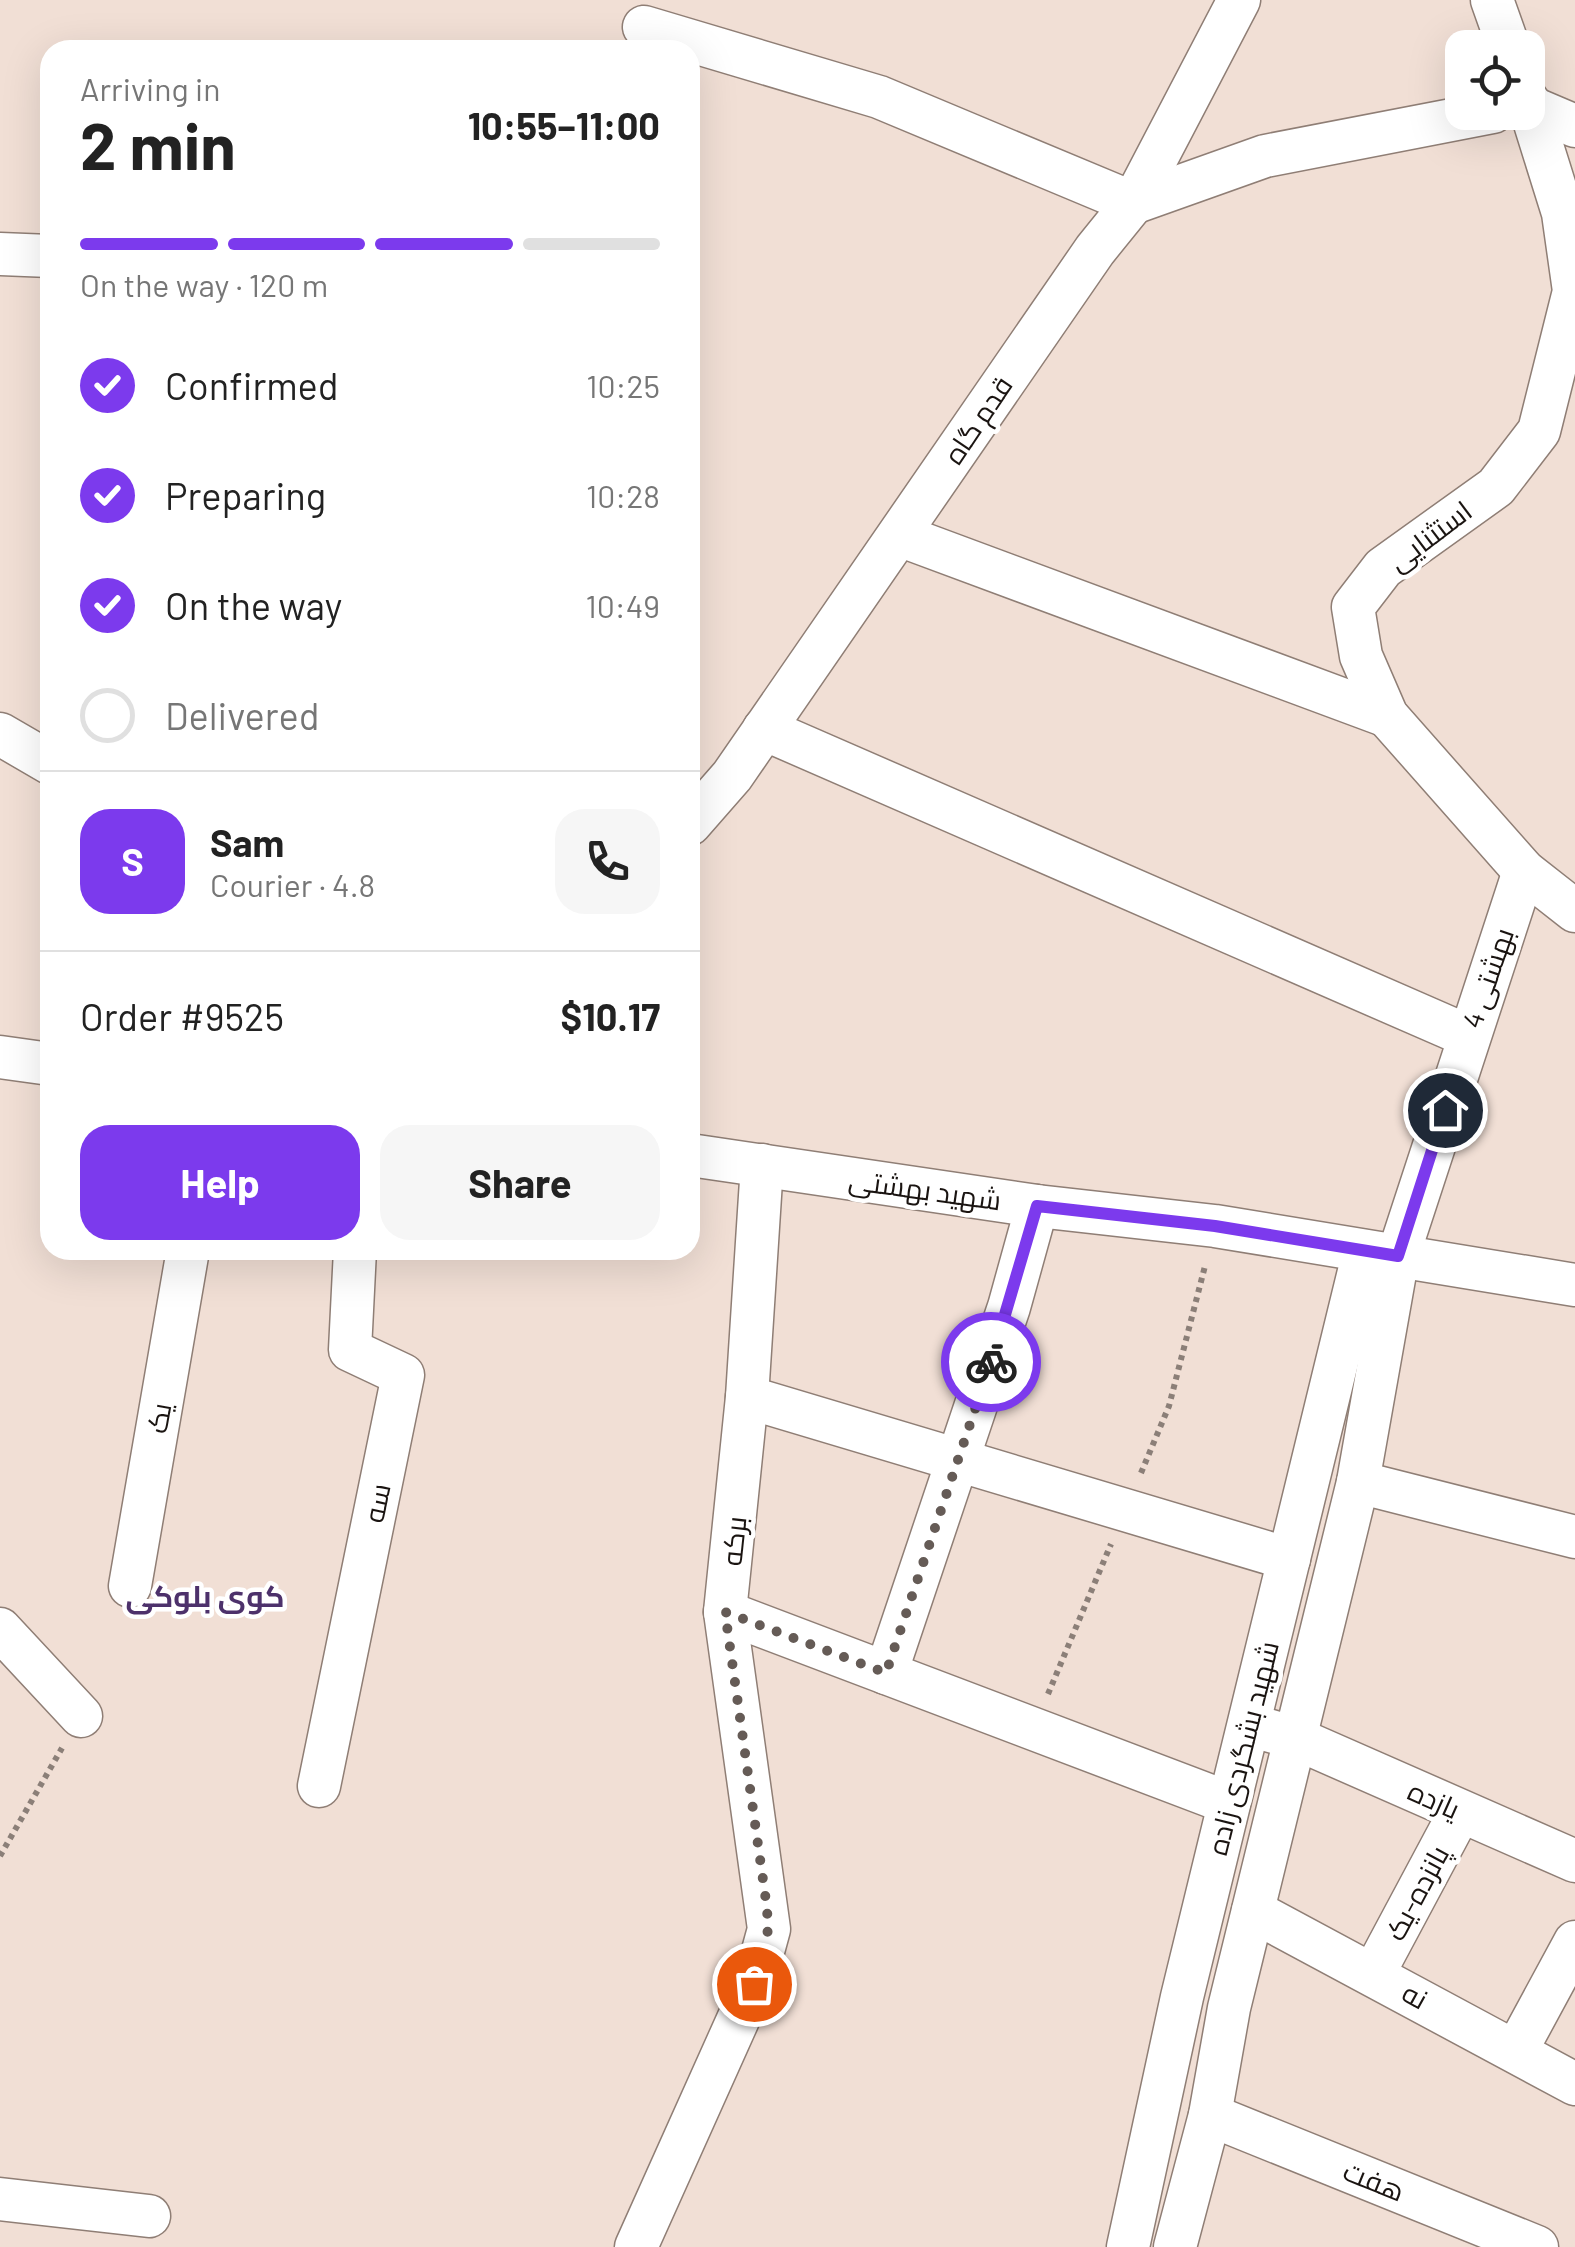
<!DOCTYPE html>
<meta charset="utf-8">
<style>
:root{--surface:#fff;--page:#f6f6f6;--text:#222;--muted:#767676;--line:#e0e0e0;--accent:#7c3aed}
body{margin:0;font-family:Barlow,Cairo,sans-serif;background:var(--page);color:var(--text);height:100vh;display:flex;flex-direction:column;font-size:38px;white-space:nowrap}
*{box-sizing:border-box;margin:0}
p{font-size:32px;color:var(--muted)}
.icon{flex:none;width:55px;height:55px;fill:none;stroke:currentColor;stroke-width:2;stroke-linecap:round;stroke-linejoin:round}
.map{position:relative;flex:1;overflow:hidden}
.details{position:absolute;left:40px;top:40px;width:660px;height:1220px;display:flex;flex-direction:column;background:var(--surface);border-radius:30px;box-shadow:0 10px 40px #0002}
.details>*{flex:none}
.buttons{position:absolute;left:1445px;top:30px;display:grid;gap:20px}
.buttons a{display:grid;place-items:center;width:100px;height:100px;border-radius:20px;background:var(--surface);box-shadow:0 10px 40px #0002;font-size:50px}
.pin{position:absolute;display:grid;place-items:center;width:85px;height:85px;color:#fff;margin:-42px;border:5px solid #fff;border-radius:50%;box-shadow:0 2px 10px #0007}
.courier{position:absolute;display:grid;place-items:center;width:100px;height:100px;margin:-50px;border:8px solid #7c3aed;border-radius:50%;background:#fff;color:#222;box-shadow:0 2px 12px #0007}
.head em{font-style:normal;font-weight:700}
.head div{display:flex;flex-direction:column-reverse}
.head{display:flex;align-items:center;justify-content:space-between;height:170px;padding:0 40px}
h1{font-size:65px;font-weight:700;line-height:75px}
.bar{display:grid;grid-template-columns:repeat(4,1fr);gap:15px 10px;align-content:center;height:120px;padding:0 40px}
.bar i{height:12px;border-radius:8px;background:var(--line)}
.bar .selected{background:var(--accent)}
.bar p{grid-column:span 4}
.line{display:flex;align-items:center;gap:25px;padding:0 40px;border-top:2px solid var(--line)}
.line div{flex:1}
.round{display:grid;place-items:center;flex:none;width:105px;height:105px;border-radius:30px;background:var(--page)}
ol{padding:0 40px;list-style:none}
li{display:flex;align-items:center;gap:30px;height:110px}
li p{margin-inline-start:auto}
li .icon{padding:10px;border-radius:50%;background:var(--accent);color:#fff;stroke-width:4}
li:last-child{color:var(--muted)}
li i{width:55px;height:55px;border:5px solid var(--line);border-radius:50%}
.cta{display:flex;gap:20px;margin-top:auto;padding:20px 40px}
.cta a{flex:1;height:115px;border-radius:30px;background:var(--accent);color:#fff;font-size:40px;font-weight:700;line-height:115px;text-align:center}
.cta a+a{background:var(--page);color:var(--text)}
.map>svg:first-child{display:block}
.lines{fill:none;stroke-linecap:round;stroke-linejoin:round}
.minor-casing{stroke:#8f7e75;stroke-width:45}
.path{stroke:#8b7f78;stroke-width:6;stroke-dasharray:5 5;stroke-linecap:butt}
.minor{stroke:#fff;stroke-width:42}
.done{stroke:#655b56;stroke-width:10;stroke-dasharray:0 18}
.route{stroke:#7c3aed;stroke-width:12}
.labels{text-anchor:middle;stroke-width:9;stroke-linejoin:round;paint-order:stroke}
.street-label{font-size:28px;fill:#1a1411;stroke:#fff}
.neighbourhood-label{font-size:30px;font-weight:bold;fill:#4d316b;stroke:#fff}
</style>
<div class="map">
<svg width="1575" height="2247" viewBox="0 0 1575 2247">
<rect width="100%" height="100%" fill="#f1dfd5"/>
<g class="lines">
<defs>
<g id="minor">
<path d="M1492,0l17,48"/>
<path d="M644,27l235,70 254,106 132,-47 228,-44"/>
<path d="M1528,101l35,112 11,78 -35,140 -43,56 -113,81 -30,39 8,49 26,60 137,155 51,40"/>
<path d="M1528,106l47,20"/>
<path d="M0,254l50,2"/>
<path d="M899,535l488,181"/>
<path d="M764,729l704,307"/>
<path d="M0,734l50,29"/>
<path d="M690,824l42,-48 363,-526 38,-47 106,-203"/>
<path d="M0,1057l50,7"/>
<path d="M690,1155l347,51 178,20 360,59"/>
<path d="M747,1397l542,162"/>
<path d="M1358,1482l217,55"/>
<path d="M130,1586l58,-336"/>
<path d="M725,1612l504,191"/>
<path d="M0,1629l81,87"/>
<path d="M886,1673l123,-366 28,-101"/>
<path d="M1267,1730l28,8 280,123"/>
<path d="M319,1786l84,-411 -53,-25 5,-100"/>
<path d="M1253,1911l322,173"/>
<path d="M1374,1973l86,-161"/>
<path d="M1516,2051l59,-109"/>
<path d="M1210,2115l327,132"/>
<path d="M0,2199l149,17"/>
<path d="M636,2247l118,-263 15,-55 -44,-317 22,-215 15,-232"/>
<path d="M1128,2247l54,-250 182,-746"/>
<path d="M1175,2247l35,-132 19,-107 129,-526 40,-226 126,-385"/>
</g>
</defs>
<use href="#minor" class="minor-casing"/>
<g class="path">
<path d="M1141,1473l28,-67 36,-140"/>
<path d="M1048,1694l63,-150"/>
<path d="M0,1856l62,-108"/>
</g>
<use href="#minor" class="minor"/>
</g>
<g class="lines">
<path class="done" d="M754,1984l14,-54 -1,-22 -42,-296 161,61 105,-311"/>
<path class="route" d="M991,1362l46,-156 178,20 183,30 47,-146"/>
</g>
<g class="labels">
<g class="street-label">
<text transform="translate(978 420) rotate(-56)" y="10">قدم گاه</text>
<text transform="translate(1430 536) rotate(-37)" y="10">استثنایی</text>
<text transform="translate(1488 978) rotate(-71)" y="10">بهشتی 4</text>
<text transform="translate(925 1190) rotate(8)" y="10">شهید بهشتی</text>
<text transform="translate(159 1418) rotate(-80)" y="10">یک</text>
<text transform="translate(377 1503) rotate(-78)" y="10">سه</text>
<text transform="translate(734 1541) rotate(-84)" y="10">برکه</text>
<text transform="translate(1243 1748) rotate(-76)" y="10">شهید بشگردی زاده</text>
<text transform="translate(1434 1800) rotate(24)" y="10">یازده</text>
<text transform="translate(1417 1893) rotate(-62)" y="10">پانزده-یک</text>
<text transform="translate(1415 1996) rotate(29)" y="10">نه</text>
<text transform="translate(1374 2181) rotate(22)" y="10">هفت</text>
</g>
<g class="neighbourhood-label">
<text x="205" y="1607">کوی بلوکی</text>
</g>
</g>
</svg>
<div class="buttons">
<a><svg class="icon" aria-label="locate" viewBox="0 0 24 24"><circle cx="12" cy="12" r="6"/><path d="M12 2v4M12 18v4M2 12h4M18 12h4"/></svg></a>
</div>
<div class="pin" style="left:754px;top:1984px;background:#ea580c"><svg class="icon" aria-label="bag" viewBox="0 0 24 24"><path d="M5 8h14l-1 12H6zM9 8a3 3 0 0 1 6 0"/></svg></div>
<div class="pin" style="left:1445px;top:1110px;background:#1f2937"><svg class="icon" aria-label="home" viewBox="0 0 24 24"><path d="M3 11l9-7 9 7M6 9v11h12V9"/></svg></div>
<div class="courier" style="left:991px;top:1362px"><svg class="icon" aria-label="bike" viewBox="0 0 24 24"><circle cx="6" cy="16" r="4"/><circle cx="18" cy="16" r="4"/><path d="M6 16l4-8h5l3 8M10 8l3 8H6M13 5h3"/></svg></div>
<section class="details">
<div class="head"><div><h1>2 min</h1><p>Arriving in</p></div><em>10:55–11:00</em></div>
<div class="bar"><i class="selected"></i><i class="selected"></i><i class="selected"></i><i></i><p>On the way · 120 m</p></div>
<ol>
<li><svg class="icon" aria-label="check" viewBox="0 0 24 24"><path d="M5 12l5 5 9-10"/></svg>Confirmed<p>10:25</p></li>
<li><svg class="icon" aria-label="check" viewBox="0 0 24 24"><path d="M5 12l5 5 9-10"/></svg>Preparing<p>10:28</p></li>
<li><svg class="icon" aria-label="check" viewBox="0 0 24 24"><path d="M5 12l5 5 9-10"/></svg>On the way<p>10:49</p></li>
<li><i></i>Delivered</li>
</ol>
<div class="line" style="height:180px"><b class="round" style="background:var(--accent);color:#fff">S</b><div><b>Sam</b><p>Courier · 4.8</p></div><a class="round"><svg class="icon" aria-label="phone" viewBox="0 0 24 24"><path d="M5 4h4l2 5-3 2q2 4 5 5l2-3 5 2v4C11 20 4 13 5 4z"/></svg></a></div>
<div class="line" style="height:130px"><div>Order #9525</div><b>$10.17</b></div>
<div class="cta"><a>Help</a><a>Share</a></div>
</section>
</div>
